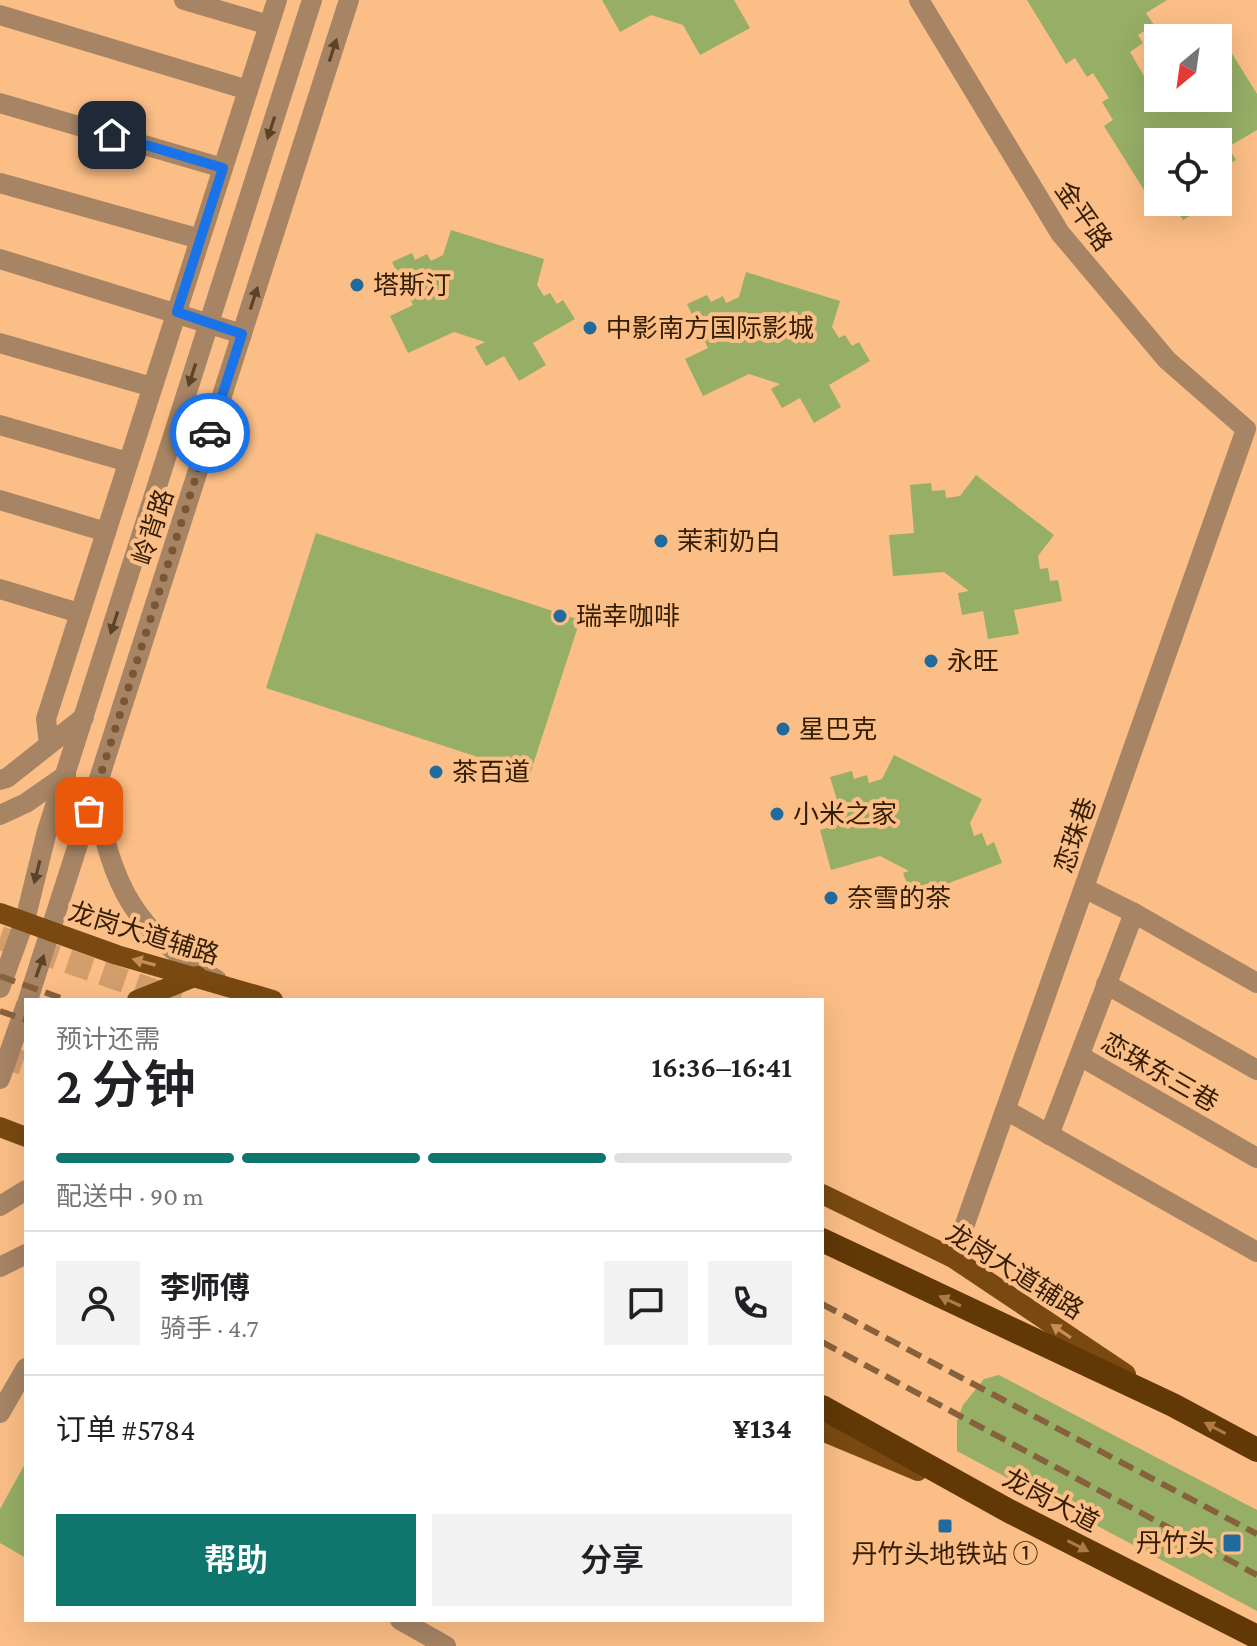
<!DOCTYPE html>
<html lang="zh">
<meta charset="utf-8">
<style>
:root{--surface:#fff;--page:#f2f2f2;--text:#202124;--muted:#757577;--line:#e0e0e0;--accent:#0f766e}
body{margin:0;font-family:"Crimson Pro","Noto Sans SC",serif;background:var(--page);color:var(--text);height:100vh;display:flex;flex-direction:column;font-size:30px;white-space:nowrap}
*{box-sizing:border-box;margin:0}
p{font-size:26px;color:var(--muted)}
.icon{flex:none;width:44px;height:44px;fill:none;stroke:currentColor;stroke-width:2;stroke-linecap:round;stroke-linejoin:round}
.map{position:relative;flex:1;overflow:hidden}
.sheet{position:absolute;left:24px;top:998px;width:800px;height:624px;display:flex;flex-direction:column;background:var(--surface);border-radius:0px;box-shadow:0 8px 32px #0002}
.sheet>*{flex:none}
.needle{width:52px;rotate:209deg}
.tools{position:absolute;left:1144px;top:24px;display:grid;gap:16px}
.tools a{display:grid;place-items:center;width:88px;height:88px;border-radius:0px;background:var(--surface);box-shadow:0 8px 32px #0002;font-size:40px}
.pin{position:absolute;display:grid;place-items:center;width:68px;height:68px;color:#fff;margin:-34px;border-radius:16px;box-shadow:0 4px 12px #0006}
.courier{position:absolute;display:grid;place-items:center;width:80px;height:80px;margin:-40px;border:6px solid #1a73e8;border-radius:50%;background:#fff;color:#222;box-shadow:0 2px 10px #0007}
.head em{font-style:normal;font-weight:600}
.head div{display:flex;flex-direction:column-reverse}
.head{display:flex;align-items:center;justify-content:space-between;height:136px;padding:0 32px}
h1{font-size:52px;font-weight:600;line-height:60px}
.bar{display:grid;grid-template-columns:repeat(4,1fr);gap:12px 8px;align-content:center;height:96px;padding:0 32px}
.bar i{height:10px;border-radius:6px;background:var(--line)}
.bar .on{background:var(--accent)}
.bar p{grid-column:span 4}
.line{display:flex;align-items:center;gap:20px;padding:0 32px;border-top:2px solid var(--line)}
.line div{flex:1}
.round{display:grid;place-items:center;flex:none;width:84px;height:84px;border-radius:0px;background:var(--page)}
.cta{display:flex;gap:16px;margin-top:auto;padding:16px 32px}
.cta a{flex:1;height:92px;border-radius:0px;background:var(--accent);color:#fff;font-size:32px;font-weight:600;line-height:92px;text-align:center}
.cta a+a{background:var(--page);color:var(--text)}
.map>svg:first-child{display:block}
.building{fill:#96ae66}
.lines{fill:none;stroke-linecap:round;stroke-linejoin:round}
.highway-tunnel{stroke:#d39e6c;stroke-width:24;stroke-dasharray:24 12;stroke-linecap:butt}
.minor{stroke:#a68464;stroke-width:20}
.major{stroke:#794911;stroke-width:20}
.highway{stroke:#613806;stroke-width:24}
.rail{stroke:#87613c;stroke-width:6;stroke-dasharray:16 8;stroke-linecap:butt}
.oneway{fill:#5c4227}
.oneway2{fill:#c78f57}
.oneway3{fill:#ae7b46}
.done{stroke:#7a5633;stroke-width:8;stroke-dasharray:0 14.4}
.route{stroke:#1a73e8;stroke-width:10}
.poi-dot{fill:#206a9d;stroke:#fbbe86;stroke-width:3}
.labels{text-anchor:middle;stroke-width:8;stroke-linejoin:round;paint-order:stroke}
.street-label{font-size:26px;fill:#341e06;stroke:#fbbe86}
.poi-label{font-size:26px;fill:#341e06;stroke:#fbbe86;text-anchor:start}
</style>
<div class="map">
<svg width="1257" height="1646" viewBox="0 0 1257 1646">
<rect width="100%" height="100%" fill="#fbbe86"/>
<g class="building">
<path d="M602,0h132l16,28 -50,27 -17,-30 -32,-10 -31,17z"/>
<path d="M1027,0h140l-21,13 8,12 -16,10 5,8 -13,9 14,24 14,-9v31h60v-38l13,-8 26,42v36l-29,17 8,13 -16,9 6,8 -8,5v-40h-60v50l-9,6 -45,-72 9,-6 -11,-18 7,-4 -16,-25 -6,4 -12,-19 -9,6z"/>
<path d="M1163,202h49l-29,18 -8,-12 -6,3z"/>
<path d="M451,230l93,29 -7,26 7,11 6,-3 7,11 6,-4 12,19 -42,24 13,22 -27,16 -15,-25 -18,10 -11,-19 10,-5 -31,-10 -46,21 -18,-37 23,-11 -21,-43 20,-9 3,7 12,-6 4,7 12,-6z"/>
<path d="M746,272l94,29 -8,26 7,11 6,-3 7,11 7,-4 11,19 -41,24 12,22 -27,16 -14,-25 -18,10 -11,-19 9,-5 -31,-10 -46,22 -18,-37 23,-11 -21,-44 20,-9 4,7 12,-6 3,7 13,-6z"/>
<path d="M976,475l78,60 -16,21 2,13 8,-1 2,13 8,-1 4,21 -48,9 5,24 -31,5 -5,-28 -21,4 -4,-22 11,-2 -25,-19 -51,4 -4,-41 25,-2 -4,-48 21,-2 1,8 13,-1 1,8 14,-2z"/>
<path d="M316,533l264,87 -50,154 -264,-86z"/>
<path d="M894,755l88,44 -12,24 4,13 8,-3 5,13 7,-4 8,21 -90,34 -9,-24 6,-2 -29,-15 -49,14 -11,-40 24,-7 -14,-46 22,-6 2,8 13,-4 2,8 13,-4z"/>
<path d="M999,1375l258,135v101l-300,-160v-30l6,-16 21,-26z"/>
<path d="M26,1462v96l-26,-15v-34z"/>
</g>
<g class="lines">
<g class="highway-tunnel">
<path d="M0,938l180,62"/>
<path d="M0,1055l26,9"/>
</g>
<g class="minor">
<path d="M184,0l85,25"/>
<path d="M919,0l141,233 107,127 79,69 -293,829"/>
<path d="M0,15l248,75"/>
<path d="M0,103l223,65"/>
<path d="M0,183l200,56"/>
<path d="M0,259l242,75"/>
<path d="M0,343l152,44"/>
<path d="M0,425l128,37"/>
<path d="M0,500l106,32"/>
<path d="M0,589l79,24"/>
<path d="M49,744l-3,-25 231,-719"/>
<path d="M0,780l7,-2 77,-61"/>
<path d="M95,795c18,92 38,136 122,185"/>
<path d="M0,815l26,-12 40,-28"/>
<path d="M1134,913l123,70"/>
<path d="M1106,984l151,86"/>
<path d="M0,988l25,-68 22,-89 265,-831"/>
<path d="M28,1000l321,-1000"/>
<path d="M1080,1056l177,102"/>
<path d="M0,1079l26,-74"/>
<path d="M1006,1110l251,142"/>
<path d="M1049,1135l85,-222 -50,-25"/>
<path d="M0,1206l26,-16"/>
<path d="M0,1267l26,-13"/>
<path d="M0,1413l26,-45"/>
<path d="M400,1620l46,26"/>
</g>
<g class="major">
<path d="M0,913l117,42 156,45"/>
<path d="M137,1000l60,-24"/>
<path d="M0,1127l26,10"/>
<path d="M822,1194l131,64 173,116"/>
<path d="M822,1431l96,40"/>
</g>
<g class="highway">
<path d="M822,1240l351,165 84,45"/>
<path d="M822,1407l187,104 248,126"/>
</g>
<g class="rail">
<path d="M0,976l66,24"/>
<path d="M0,1011l26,9"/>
<path d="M822,1304l435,230"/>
<path d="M822,1342l435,233"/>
</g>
</g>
<defs><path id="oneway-solid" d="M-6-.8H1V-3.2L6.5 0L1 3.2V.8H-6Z" transform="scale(2)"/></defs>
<g class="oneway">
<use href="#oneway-solid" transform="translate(333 50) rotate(-72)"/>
<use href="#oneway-solid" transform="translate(271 128) rotate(108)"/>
<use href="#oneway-solid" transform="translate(254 298) rotate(-72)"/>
<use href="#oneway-solid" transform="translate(192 375) rotate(108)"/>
<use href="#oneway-solid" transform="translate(114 623) rotate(108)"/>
<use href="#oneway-solid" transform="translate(37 872) rotate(104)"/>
<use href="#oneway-solid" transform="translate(40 966) rotate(-70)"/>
</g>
<g class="oneway2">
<use href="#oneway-solid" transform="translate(144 962) rotate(-165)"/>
<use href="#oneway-solid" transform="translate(1061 1331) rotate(-146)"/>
</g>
<g class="oneway3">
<use href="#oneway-solid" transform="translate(950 1301) rotate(-155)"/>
<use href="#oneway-solid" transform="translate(1215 1428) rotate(-152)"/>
<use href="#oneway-solid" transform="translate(1078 1546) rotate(27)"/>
</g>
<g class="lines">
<path class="done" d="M89,811l121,-378"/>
<path class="route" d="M112,135l111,33 -46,144 65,22 -32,99"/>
</g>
<g class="poi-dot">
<circle cx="357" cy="285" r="8"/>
<circle cx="590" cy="328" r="8"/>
<circle cx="661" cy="541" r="8"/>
<circle cx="560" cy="616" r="8"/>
<circle cx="931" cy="661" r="8"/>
<circle cx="783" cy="729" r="8"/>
<circle cx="436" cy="772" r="8"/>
<circle cx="777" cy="814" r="8"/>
<circle cx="831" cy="898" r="8"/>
<rect x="937" y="1518" width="16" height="16" rx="4"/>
<rect x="1222" y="1533" width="20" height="20" rx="4"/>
</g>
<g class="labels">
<g class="street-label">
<text transform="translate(1084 216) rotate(55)" y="9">金平路</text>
<text transform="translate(153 527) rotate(-72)" y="9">岭背路</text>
<text transform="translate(1075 835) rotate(-71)" y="9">恋珠巷</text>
<text transform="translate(144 933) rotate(17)" y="9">龙岗大道辅路</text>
<text transform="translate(1160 1072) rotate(30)" y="9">恋珠东三巷</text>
<text transform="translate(1015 1271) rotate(32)" y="9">龙岗大道辅路</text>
<text transform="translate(1051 1500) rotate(28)" y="9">龙岗大道</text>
</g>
<g class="poi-label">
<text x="373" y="294">塔斯汀</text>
<text x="606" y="337">中影南方国际影城</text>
<text x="677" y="550">茉莉奶白</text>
<text x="576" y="625">瑞幸咖啡</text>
<text x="947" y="670">永旺</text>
<text x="799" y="738">星巴克</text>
<text x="452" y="781">茶百道</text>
<text x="793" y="823">小米之家</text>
<text x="847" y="907">奈雪的茶</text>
<text x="1214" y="1552" text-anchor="end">丹竹头</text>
<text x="945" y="1563" text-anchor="middle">丹竹头地铁站 ①</text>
</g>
</g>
</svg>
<div class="tools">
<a><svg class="needle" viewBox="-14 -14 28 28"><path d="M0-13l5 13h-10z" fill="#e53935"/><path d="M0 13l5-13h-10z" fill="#757577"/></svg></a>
<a><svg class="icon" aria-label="locate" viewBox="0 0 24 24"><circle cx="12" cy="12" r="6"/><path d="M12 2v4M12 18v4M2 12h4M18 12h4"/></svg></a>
</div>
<div class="pin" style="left:89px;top:811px;background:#ea580c"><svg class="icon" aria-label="bag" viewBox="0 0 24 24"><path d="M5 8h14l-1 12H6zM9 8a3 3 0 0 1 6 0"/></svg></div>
<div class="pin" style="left:112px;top:135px;background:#1f2937"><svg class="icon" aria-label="home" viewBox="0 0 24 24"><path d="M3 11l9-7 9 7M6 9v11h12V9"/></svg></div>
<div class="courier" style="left:210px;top:433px"><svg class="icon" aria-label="car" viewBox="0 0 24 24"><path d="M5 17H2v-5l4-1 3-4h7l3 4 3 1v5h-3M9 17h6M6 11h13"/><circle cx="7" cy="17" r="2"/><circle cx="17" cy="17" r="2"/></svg></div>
<section class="sheet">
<div class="head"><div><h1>2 分钟</h1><p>预计还需</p></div><em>16:36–16:41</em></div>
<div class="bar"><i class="on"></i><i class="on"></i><i class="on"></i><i></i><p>配送中 · 90 m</p></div>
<div class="line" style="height:144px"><a class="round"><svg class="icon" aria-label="person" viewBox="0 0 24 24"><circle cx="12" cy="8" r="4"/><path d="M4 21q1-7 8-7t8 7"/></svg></a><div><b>李师傅</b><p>骑手 · 4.7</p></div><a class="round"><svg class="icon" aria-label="chat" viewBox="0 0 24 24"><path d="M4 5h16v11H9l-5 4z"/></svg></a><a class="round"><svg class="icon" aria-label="phone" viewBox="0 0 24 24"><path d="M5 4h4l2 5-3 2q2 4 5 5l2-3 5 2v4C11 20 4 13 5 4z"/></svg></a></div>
<div class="line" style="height:104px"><div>订单 #5784</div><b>¥134</b></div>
<div class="cta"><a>帮助</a><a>分享</a></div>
</section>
</div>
